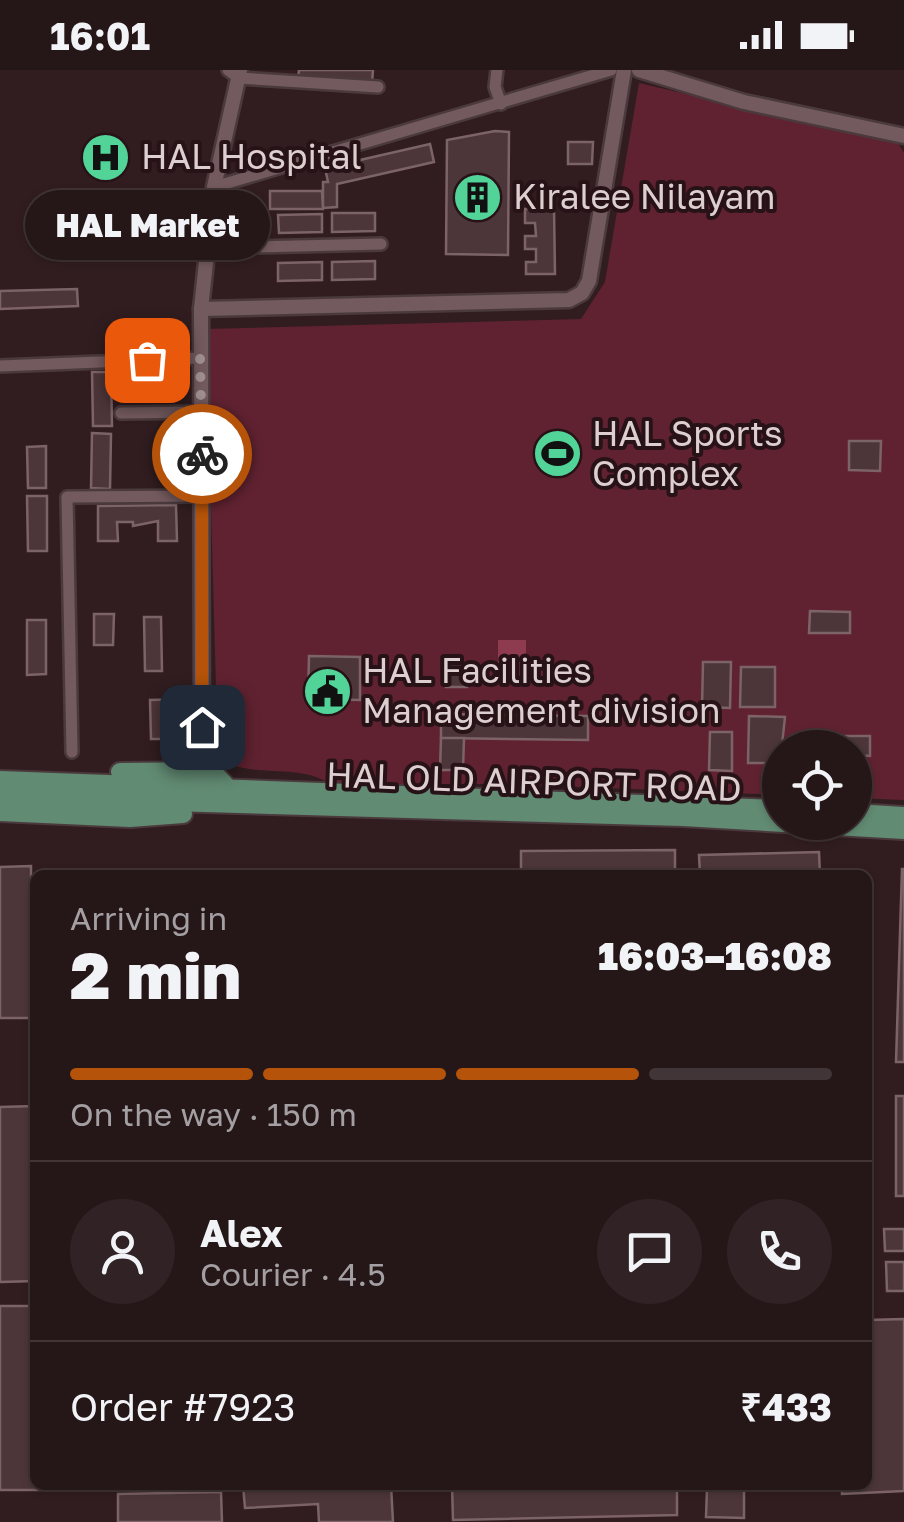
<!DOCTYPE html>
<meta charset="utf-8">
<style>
:root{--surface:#251618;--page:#312325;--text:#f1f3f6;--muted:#a39fa2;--line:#423537;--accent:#b45309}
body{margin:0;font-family:"Golos Text",sans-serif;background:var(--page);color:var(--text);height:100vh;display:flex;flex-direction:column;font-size:38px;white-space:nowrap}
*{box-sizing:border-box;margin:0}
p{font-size:32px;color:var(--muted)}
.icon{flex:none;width:55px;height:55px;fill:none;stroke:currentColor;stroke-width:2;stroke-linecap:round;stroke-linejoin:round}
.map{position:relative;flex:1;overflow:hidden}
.details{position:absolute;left:30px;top:800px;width:842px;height:620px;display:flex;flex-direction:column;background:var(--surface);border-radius:15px;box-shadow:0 2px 8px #0004,0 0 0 2px var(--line)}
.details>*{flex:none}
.tools{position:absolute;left:762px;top:660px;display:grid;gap:20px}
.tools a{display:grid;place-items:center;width:110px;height:110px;border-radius:50%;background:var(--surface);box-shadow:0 2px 8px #0004,0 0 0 2px var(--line);font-size:50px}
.pin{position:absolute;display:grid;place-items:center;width:85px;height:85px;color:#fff;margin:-42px;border-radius:20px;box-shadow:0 5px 15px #0006}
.courier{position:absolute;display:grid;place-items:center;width:100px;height:100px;margin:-50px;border:8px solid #b45309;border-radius:50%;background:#fff;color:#222;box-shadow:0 2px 12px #0007}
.bubble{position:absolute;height:70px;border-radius:35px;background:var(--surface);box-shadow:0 2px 8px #0004,0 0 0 2px var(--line);font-size:32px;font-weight:800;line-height:70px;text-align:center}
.head em{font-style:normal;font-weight:800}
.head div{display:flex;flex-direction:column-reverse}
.head{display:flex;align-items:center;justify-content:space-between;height:170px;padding:0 40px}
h1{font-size:65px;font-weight:800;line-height:75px}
.bar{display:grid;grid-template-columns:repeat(4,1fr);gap:15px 10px;align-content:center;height:120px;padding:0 40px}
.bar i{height:12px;border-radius:8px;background:var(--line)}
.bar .on{background:var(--accent)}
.bar p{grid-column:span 4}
.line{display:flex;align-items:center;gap:25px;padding:0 40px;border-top:2px solid var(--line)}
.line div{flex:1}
.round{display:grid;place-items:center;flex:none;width:105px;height:105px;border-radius:52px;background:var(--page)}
.status{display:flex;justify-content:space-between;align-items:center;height:70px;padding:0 50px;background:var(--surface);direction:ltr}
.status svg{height:28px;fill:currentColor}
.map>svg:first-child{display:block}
.green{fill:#602231}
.water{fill:#8f3b4f}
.building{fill:#4d363a;stroke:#7c6367;stroke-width:2.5}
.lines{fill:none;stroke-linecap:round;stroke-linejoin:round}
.minor-casing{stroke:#4b3a3d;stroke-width:16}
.tertiary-casing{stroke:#4b3a3d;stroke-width:19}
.primary-casing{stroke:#4b3a3d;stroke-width:22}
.minor{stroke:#735a5e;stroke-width:11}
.tertiary{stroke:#735a5e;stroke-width:14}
.primary{stroke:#628b73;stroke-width:18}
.done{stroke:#a19092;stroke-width:10;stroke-dasharray:0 18}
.route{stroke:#b45309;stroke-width:12}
.labels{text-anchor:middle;stroke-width:8;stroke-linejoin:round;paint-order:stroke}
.poi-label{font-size:35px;fill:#ddced0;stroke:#271317;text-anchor:start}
.street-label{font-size:35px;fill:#ddced0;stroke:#271317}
</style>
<div class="status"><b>16:01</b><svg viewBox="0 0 49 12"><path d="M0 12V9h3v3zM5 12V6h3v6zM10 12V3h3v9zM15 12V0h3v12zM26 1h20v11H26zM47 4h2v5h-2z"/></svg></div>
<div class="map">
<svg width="904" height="1452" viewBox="0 0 904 1452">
<rect width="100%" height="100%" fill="#311d20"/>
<path class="green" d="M639,13l259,60 6,10v647l-49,-2v-50h-75v47l-275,-11h-175c-33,-22 -79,-4 -112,-26l-12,-429 375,-10 24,-37z"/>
<rect class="water" x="498" y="570" width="28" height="44"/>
<g class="building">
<path d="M299,0h74l-1,13 -74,-4z"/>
<path d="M495,61l14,1 -1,123 -62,-1 1,-114z"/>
<path d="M568,72h25l-1,22h-24z"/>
<path d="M430,74l4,18 -97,22v23l-14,1v-26h5l-3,-14z"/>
<path d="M270,121h52l1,18h-53z"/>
<path d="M554,138l1,66h-29v-12h10v-13h-11v-13h11l-1,-13h-10v-14z"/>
<path d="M332,143h43v18l-43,1z"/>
<path d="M322,144v18l-43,1 -1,-18z"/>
<path d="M375,191v18l-43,1v-18z"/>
<path d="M322,192v18l-44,1v-18z"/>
<path d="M77,219l1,17 -78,3v-18z"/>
<path d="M92,302h19l1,54h-19z"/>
<path d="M92,363l19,1 -1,55 -19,-1z"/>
<path d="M849,371h32l-1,30 -31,-1z"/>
<path d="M46,376v42h-18l-1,-41z"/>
<path d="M27,426h20v55h-19z"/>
<path d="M176,435l1,36h-19v-20l-25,5v-4h-16l1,19h-20v-35z"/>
<path d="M810,541l40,1v21h-41z"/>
<path d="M94,544h20l-1,31h-19z"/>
<path d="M144,547h17l1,54h-17z"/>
<path d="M27,550h19v54l-19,1z"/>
<path d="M309,586l51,1v43l-52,-1z"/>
<path d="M703,592h28l-1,46 -28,-1z"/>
<path d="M446,596l21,1v20h-21z"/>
<path d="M741,597h34v40h-35z"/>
<path d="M187,629l1,40h-37l-1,-39z"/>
<path d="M441,644l147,2v24l-147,-2z"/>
<path d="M749,646l36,1 -5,46h-32z"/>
<path d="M710,662h22v39l-23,-1z"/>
<path d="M836,666h34v20l-15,-1v-7h-19z"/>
<path d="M441,668h23l-1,32h-23z"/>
<path d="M675,780v25h-154v-24z"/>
<path d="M819,782l1,23h-120l-1,-20z"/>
<path d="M31,796v152h-31v-151z"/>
<path d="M902,799h2v193h-8z"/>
<rect x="896" y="1026" width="8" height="100"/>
<path d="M35,1036v175l-35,1v-175z"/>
<path d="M884,1159h20v22h-19z"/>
<path d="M886,1192h18v29h-17z"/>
<path d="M0,1236h35v179l4,5h-39z"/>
<path d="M904,1249v172l-62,3v-9h26v-165z"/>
<path d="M47,1415h85l1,3 -86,2z"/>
<path d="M243,1415h148l2,37h-74l-1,-18 -73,4z"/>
<path d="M452,1415h225v30l-224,5z"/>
<path d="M707,1418l37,1v29l-38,-1z"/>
<path d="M221,1422l1,30h-104v-28z"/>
</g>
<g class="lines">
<defs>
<g id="minor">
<path d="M228,0l11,8 139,9"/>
<path d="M497,0l-2,17 6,17"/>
<path d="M214,117l397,-117"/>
<path d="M208,178l173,-4"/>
<path d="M0,296l200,-8"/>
<path d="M121,343l80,-1"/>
<path d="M72,682l-5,-255 136,-1"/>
</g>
<g id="tertiary">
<path d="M639,0l105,32 160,34"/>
<path d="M201,239l368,-9 13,-7 7,-12 35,-211"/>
<path d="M202,701l-1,-462 13,-122 26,-117"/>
</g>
<g id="primary">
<path d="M120,702l92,-1 16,17"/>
<path d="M0,710l780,29"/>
<path d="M0,727l683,20 221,13"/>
<path d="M0,742l130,6 53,-4"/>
<path d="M855,743l49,3"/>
</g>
</defs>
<use href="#minor" class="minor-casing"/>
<use href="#tertiary" class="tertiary-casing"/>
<use href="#primary" class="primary-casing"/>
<use href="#minor" class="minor"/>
<use href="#tertiary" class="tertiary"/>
<use href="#primary" class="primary"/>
</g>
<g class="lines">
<path class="done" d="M147,290l53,-2 2,96"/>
<path class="route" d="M202,384v273"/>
</g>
<defs>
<symbol id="hospital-disc" viewBox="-11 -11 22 22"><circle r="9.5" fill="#52d397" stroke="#271317"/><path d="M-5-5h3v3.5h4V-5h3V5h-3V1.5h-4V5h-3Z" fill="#111"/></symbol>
<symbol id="building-disc" viewBox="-11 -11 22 22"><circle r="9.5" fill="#52d397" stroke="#271317"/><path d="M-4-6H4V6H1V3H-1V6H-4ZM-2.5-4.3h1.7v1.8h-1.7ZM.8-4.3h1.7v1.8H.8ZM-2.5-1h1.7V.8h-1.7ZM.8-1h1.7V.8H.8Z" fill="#111"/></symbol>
<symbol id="stadium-disc" viewBox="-11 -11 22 22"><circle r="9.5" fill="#52d397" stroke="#271317"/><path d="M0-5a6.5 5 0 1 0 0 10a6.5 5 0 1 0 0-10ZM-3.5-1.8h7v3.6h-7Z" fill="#111"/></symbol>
<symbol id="civic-disc" viewBox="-11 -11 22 22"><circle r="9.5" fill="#52d397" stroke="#271317"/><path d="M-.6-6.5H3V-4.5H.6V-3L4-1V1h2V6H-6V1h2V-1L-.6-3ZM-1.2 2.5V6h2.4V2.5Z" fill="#111"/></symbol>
</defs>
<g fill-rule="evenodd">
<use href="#hospital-disc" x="78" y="60" width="55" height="55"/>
<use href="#building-disc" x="450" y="100" width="55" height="55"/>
<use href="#stadium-disc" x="530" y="356" width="55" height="55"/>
<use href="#civic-disc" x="300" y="594" width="55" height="55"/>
</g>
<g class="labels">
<g class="poi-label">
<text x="141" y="99">HAL Hospital</text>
<text x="513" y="139">Kiralee Nilayam</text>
<text x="592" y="376">HAL Sports<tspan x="592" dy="40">Complex</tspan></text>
<text x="362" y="613">HAL Facilities<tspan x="362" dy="40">Management division</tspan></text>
</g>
<g class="street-label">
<text transform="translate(534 712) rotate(2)" y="12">HAL OLD AIRPORT ROAD</text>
</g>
</g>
</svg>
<div class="tools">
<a><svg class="icon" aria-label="locate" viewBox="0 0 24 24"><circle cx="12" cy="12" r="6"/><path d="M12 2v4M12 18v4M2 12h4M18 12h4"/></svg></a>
</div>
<div class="pin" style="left:147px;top:290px;background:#ea580c"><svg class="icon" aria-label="bag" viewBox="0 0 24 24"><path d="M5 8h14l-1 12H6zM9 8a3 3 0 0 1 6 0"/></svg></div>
<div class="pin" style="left:202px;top:657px;background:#1f2937"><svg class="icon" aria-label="home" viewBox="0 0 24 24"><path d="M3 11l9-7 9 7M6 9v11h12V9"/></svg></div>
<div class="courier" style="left:202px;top:384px"><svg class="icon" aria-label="bike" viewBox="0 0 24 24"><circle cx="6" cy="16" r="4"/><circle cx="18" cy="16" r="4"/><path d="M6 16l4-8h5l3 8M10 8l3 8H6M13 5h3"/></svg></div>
<div class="bubble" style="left:25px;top:120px;width:245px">HAL Market</div>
<section class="details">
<div class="head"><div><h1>2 min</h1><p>Arriving in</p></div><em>16:03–16:08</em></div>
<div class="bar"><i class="on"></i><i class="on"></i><i class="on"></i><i></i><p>On the way · 150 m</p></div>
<div class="line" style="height:180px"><a class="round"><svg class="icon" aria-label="person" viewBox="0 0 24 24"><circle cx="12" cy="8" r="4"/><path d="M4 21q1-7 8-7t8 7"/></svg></a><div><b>Alex</b><p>Courier · 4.5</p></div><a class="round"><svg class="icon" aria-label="chat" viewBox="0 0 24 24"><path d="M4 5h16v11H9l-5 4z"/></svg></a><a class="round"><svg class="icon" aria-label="phone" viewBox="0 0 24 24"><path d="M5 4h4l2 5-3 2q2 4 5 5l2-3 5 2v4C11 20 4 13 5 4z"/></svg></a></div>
<div class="line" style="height:130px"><div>Order #7923</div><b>₹433</b></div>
</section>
</div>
